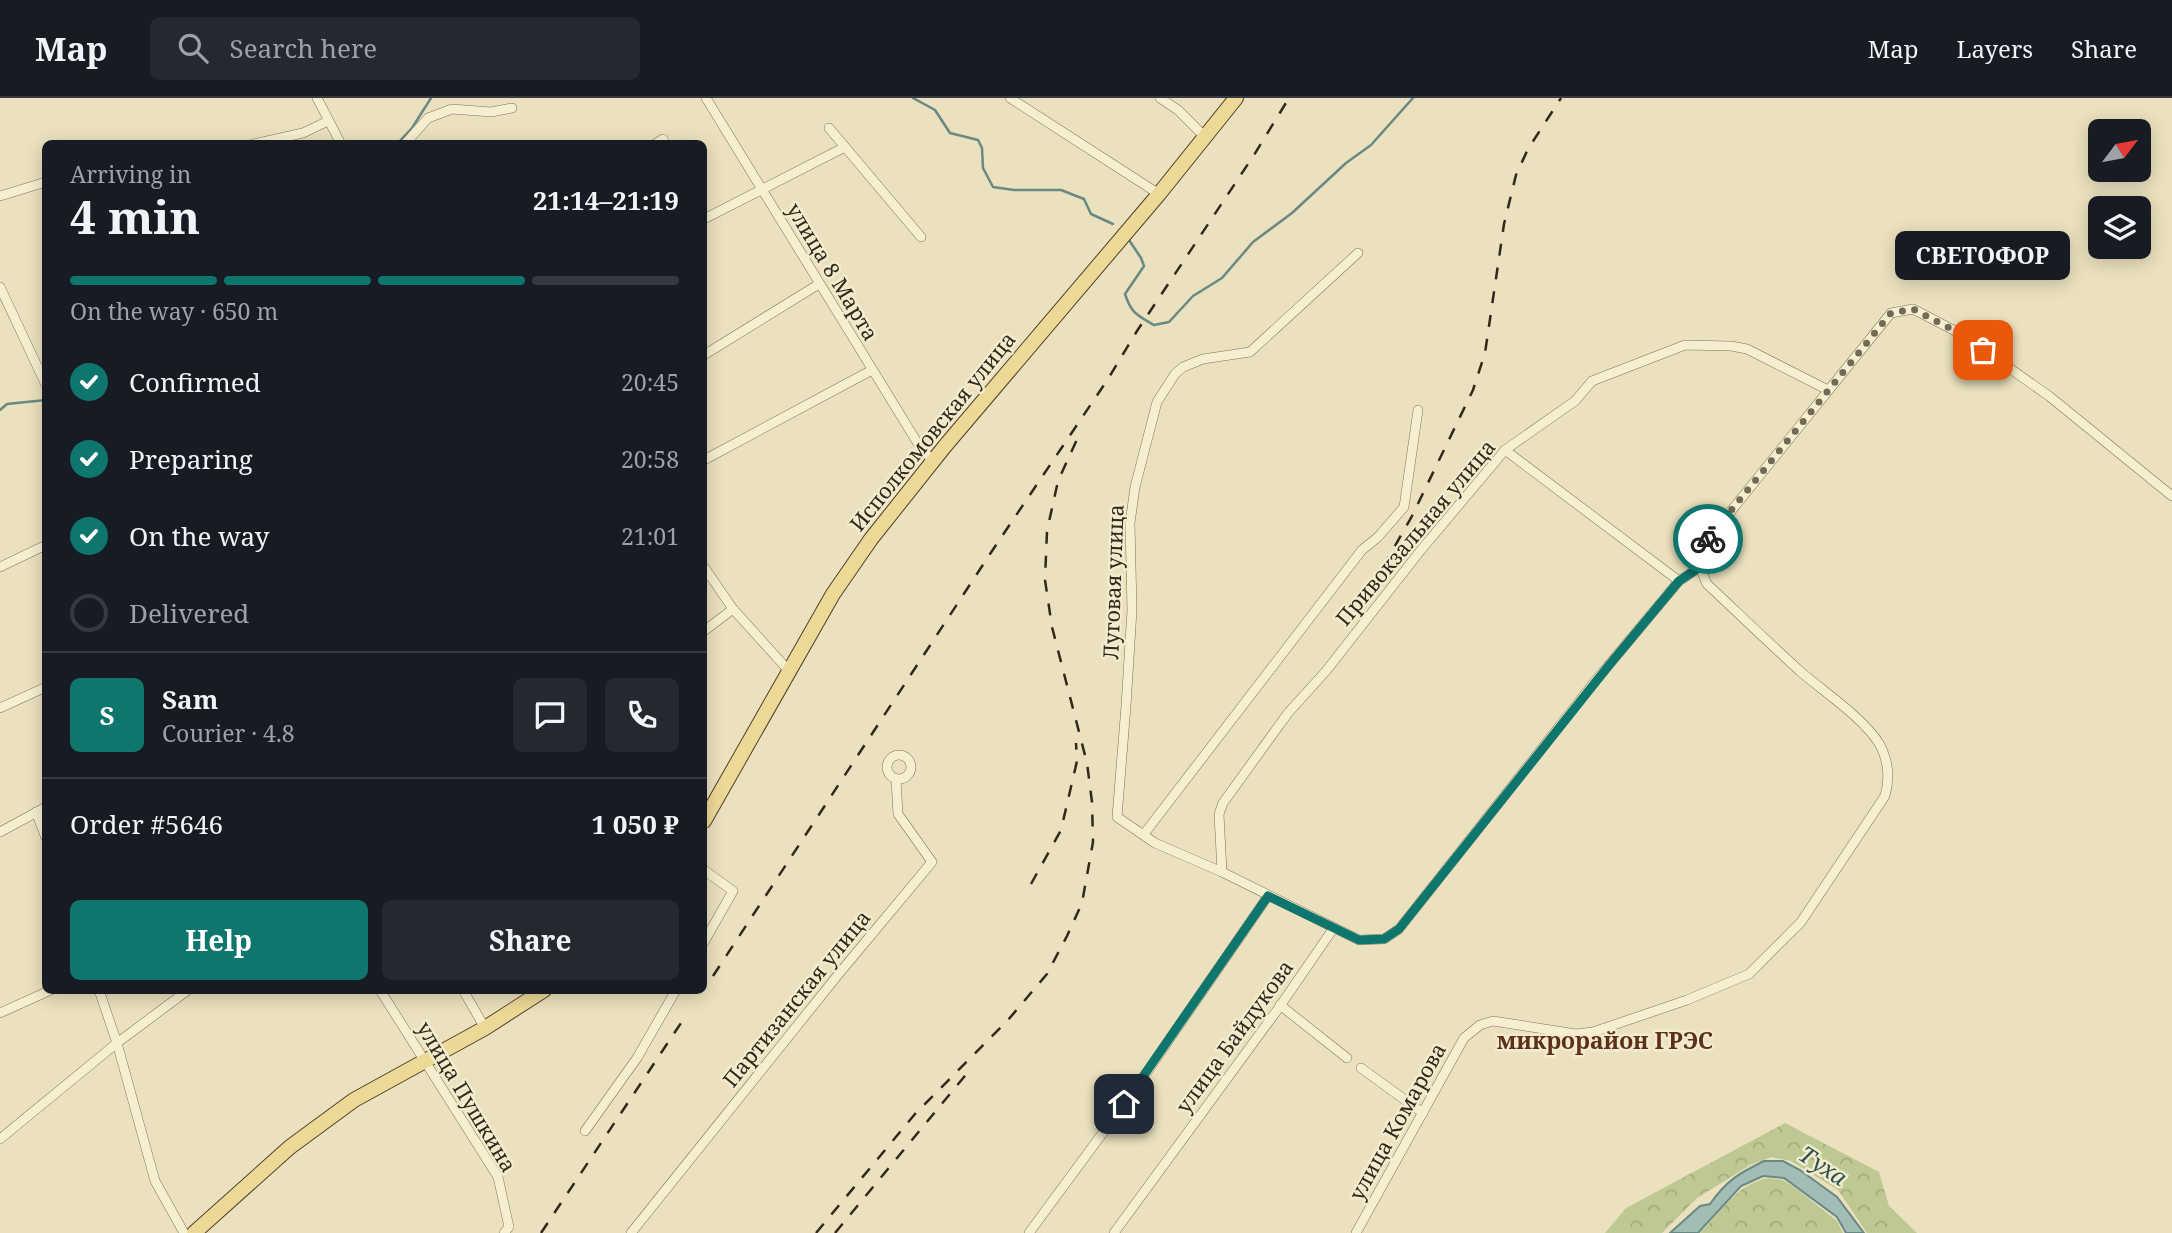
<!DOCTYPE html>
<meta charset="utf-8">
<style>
:root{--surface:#171b24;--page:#242831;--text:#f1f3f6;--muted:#9ea1a6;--line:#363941;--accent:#0f766e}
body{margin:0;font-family:"Noto Serif",serif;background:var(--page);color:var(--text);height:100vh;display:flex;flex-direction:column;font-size:26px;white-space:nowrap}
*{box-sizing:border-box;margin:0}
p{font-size:23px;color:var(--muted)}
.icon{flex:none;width:38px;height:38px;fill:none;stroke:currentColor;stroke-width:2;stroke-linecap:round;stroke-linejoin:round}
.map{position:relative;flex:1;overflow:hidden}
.panel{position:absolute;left:42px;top:42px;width:665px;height:854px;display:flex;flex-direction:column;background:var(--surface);border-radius:10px;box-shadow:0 4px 18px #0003}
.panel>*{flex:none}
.needle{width:46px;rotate:58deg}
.buttons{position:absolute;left:2088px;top:21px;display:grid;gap:14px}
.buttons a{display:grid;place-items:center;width:63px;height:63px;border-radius:10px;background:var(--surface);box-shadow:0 4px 18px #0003;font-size:35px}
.pin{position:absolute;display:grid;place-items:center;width:60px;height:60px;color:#fff;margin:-30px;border-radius:14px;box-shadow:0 4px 10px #0006}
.courier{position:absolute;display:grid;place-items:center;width:70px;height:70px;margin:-35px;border:5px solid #0f766e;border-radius:50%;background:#fff;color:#222;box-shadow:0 2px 9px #0007}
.bubble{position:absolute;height:49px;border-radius:10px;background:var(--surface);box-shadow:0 4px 18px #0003;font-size:23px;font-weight:700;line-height:49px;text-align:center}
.head em{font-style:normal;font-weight:700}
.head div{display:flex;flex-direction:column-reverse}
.head{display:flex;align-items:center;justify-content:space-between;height:119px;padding:0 28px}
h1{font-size:46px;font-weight:700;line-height:52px}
.bar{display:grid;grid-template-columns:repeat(4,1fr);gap:10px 7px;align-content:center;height:84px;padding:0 28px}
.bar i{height:9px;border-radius:5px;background:var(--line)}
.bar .active{background:var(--accent)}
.bar p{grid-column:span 4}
.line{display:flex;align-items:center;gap:18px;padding:0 28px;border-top:2px solid var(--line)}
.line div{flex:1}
.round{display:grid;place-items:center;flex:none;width:74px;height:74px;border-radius:10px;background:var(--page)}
ol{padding:0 28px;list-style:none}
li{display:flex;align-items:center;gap:21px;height:77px}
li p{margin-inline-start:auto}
li .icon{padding:7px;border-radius:50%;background:var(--accent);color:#fff;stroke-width:4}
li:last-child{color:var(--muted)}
li i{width:38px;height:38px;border:4px solid var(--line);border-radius:50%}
.button{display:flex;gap:14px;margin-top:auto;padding:14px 28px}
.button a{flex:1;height:80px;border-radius:10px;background:var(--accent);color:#fff;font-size:28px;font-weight:700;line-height:80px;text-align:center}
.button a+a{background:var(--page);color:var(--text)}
header{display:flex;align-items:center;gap:42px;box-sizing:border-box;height:98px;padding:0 35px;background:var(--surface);border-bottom:2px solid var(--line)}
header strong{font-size:33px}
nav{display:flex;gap:38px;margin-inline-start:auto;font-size:24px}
.search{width:490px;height:63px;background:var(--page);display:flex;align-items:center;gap:18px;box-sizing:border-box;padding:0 24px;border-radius:10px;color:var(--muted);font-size:26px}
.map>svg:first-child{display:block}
.forest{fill:url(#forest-crowns)}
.water{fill:#a1bdb6;stroke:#6a8984;stroke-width:2}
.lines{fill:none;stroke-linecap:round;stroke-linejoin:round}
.stream{stroke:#6a8984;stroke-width:2.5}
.street-casing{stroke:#827158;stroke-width:10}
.primary-casing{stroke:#4f3f2c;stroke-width:16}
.street{stroke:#f6eed0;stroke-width:9}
.primary{stroke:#edd996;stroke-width:14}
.rail{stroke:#32281c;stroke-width:2.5;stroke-dasharray:12 12;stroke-linecap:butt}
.done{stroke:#736955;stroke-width:7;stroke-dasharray:0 12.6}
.route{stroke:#0f766e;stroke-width:9}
.labels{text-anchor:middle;stroke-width:5;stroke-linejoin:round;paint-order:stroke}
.street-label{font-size:21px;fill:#32281c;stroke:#f3ebcd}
.neighbourhood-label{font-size:23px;font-weight:bold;fill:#5c2f1e;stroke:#f3ebcd}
.water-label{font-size:23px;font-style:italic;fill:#2c5151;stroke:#f3ebcd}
</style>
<header>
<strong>Map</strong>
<div class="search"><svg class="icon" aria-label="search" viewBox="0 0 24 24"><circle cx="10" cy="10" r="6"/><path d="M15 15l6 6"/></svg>Search here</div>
<nav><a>Map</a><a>Layers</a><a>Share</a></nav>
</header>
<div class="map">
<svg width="2172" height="1135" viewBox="0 0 2172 1135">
<defs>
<pattern id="forest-crowns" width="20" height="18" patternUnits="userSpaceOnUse" patternTransform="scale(1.75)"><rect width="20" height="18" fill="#bec893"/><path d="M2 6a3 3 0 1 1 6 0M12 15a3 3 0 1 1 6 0" fill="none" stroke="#a4ac7e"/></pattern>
</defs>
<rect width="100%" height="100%" fill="#ebe1be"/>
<g class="forest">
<path d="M1785,1025l94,49 10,34 28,27h-50l-29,-43 -47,-29 -19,-4 -20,7 -55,34 -35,35h-57l21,-25z"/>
<path d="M1770,1080l13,2 15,10 39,31 6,12h-143c21,-21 38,-51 70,-55z"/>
</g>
<path class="water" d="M1764,1063h19l17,9 37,27 27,36h-18l-9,-16 -53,-39 -21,-2 -22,10 -43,47h-28l30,-27 10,-2c17,-24 28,-30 54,-43z"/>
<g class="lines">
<g class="stream">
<path d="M913,0l22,12 15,23 28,7 4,8 1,20 10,19 21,3h47l23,9 7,15 22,10"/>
<path d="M397,46l15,-16 19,-30"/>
<path d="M1129,142l12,18 3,8 -19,28c6,19 12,21 29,31l15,-3 24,-26 29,-18 31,-36 39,-29 54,-50 25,-18 42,-47"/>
<path d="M0,312l7,-6 39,-4"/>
</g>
<defs>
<g id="street">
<path d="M317,0l24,46"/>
<path d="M706,0l214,349 13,14"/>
<path d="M1010,0l149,96"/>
<path d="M1160,0l18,12 28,28"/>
<path d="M829,30l92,109"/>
<path d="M253,46l50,-11 25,-12"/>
<path d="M405,46l23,-26 24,-9 39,3 21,-4"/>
<path d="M655,46l8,-5 2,5"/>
<path d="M0,98l46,-14"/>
<path d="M704,121l141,-72"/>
<path d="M1358,155l-108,99 -47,7 -20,8 -8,7 -18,28 -22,85 -5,36 2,87 -6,96 -9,111 38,26 67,29 137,68 25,-1 15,-10 193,-244 87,-104 21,-14v-13l6,-12 185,-229 22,-4 48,25 88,62 123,100"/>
<path d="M0,189l46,98"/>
<path d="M704,257l115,-71"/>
<path d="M1505,352l174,131"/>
<path d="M704,362l168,-90"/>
<path d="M0,469l46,-22"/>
<path d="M704,469l29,42 56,62"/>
<path d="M704,533l29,-22"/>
<path d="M0,610l46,-21"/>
<circle cx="899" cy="669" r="12"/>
<path d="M36,714l10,26"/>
<path d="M0,734l46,-25"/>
<path d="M1144,736l218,-284 16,-13 26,-30 14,-97"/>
<path d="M704,772l29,21 -29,51"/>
<path d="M1222,774l-3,-58 4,-11 65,-90 38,-42 95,-121 84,-100 70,-49 17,-20 93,-36 46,1 16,3 81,41"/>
<path d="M99,892l18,53 38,138 29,52"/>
<path d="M380,892l118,187 11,50 -5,6"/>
<path d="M463,892l22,38"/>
<path d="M1280,907l67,53"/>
<path d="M0,915l51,-23"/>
<path d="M1361,970l62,45"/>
<path d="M585,1033l52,-73 39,-68"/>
<path d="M0,1041l117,-96 71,-53"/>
<path d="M631,1135l206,-257 95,-114 -34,-48 -2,-35"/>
<path d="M1029,1135l109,-148 130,-189"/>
<path d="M1114,1135l164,-224 55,-80"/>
<path d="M1356,1135l108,-195 16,-13 13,-4 83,13 17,-2 94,-32 62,-26 52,-52 84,-126c5,-18 4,-34 -5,-51 -15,-26 -56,-53 -79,-73 -32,-29 -63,-59 -94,-88l-7,-17"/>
</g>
<g id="primary">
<path d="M704,723l129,-227 38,-55 74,-93 214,-252 77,-96"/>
<path d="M194,1135l96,-86 64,-47 131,-72 59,-38"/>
</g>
</defs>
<use href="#street" class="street-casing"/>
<use href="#primary" class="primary-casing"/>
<use href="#street" class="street"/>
<use href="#primary" class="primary"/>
<g class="rail">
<path d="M1383,469l29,-51 61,-126 12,-37 19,-129 12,-49 12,-26 33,-51"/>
<path d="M1031,786l30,-54 16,-69 -1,-18"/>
<path d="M713,878l279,-425 116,-172 29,-48 117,-176 35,-57"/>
<path d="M541,1135l140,-210"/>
<path d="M816,1135l99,-119 93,-94 39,-46 20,-38 15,-33 11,-61 -1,-40 -5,-39 -35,-136 -7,-47 2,-49 11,-50 21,-46"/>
<path d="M835,1135l134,-162"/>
</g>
</g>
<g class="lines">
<path class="done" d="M1708,441l183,-226 22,-4 48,25 22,16"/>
<path class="route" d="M1124,1006l144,-208 91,44 25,-1 15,-10 211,-265 69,-83 21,-14v-13l8,-15"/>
</g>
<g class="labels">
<g class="street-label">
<text transform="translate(832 174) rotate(59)" y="7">улица 8 Марта</text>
<text transform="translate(933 334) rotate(-51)" y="7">Исполкомовская улица</text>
<text transform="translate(1416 435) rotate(-50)" y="7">Привокзальная улица</text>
<text transform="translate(1114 484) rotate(-88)" y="7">Луговая улица</text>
<text transform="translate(797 901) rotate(-51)" y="7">Партизанская улица</text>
<text transform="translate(1235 939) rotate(-54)" y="7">улица Байдукова</text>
<text transform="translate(466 999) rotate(59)" y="7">улица Пушкина</text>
<text transform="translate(1398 1024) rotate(-61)" y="7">улица Комарова</text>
</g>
<g class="neighbourhood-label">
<text x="1605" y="951">микрорайон ГРЭС</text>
</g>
<g class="water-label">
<text transform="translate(1823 1068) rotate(33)" y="8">Туха</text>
</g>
</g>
</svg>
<div class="buttons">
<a><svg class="needle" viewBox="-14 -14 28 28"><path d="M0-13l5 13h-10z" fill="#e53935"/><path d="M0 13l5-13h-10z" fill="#9ea1a6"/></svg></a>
<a><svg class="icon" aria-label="layers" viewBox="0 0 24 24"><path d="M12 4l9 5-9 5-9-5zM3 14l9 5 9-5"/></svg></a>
</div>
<div class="pin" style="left:1983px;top:252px;background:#ea580c"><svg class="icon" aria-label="bag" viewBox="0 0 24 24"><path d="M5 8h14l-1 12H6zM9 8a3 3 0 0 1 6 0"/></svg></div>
<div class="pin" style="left:1124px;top:1006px;background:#1f2937"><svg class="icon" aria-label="home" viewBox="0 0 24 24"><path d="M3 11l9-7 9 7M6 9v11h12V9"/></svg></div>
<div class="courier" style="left:1708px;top:441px"><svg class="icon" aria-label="bike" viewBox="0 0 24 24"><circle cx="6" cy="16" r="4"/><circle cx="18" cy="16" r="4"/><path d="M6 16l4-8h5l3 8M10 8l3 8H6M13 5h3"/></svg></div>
<div class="bubble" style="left:1895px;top:133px;width:175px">СВЕТОФОР</div>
<section class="panel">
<div class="head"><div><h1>4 min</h1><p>Arriving in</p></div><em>21:14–21:19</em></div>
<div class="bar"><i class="active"></i><i class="active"></i><i class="active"></i><i></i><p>On the way · 650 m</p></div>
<ol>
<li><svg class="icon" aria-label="check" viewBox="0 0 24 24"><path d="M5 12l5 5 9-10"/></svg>Confirmed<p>20:45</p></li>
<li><svg class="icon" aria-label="check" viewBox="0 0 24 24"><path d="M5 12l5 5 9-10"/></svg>Preparing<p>20:58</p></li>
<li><svg class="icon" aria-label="check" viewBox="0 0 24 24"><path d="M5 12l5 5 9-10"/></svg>On the way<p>21:01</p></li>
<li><i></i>Delivered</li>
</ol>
<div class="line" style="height:126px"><b class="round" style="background:var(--accent);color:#fff">S</b><div><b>Sam</b><p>Courier · 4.8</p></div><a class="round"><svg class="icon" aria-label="chat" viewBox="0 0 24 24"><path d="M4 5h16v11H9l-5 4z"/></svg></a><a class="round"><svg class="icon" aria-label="phone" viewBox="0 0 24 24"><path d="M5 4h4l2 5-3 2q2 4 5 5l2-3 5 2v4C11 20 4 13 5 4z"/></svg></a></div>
<div class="line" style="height:91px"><div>Order #5646</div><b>1 050 ₽</b></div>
<div class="button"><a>Help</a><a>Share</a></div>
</section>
</div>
